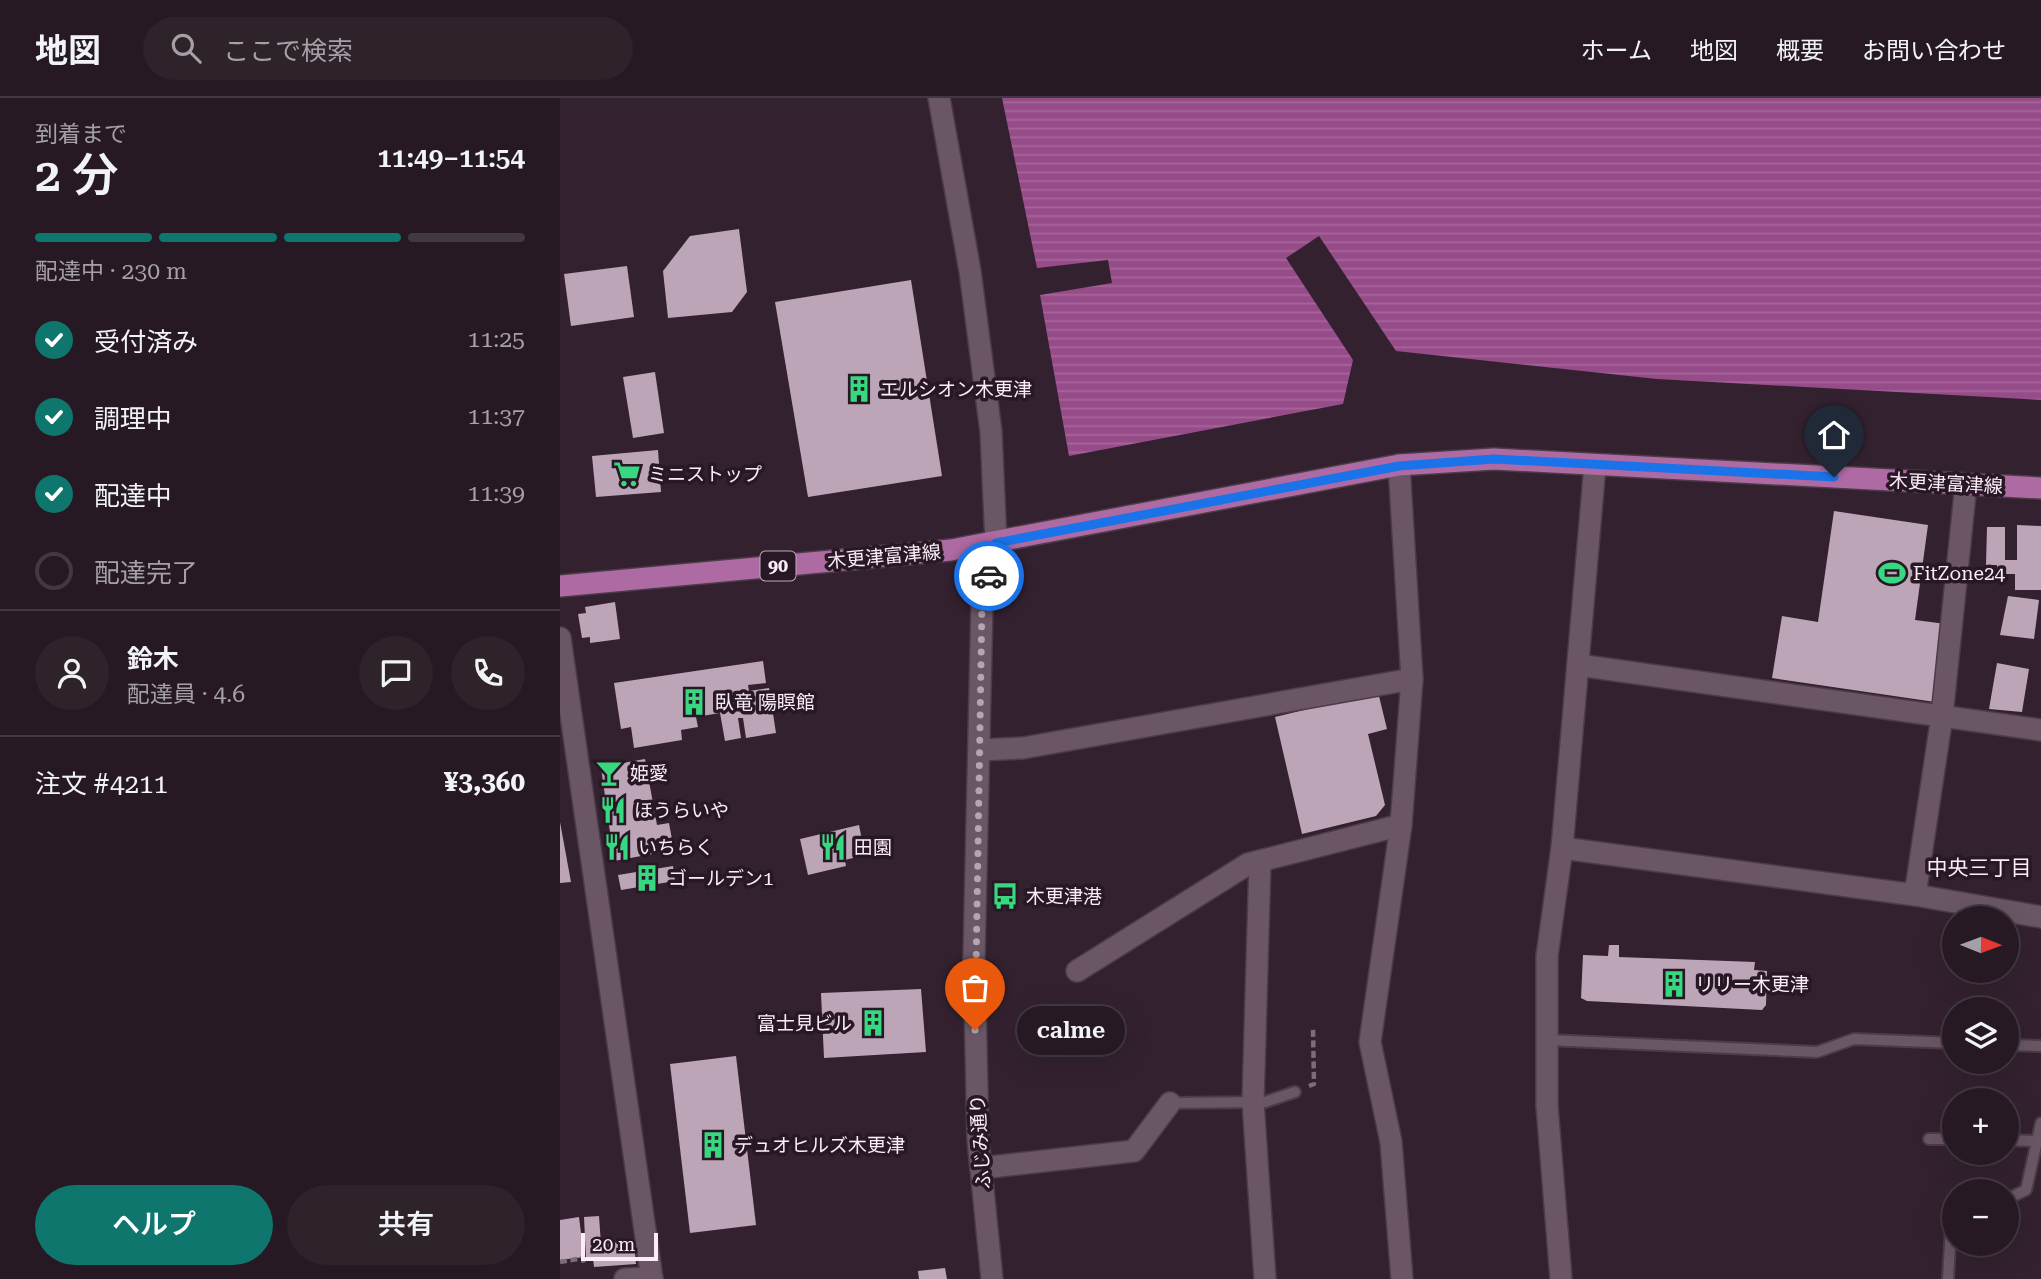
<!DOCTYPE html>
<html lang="ja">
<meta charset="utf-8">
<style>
:root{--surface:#261923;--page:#2e222b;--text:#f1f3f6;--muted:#a4a0a6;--line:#423841;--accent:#0f766e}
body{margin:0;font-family:"Roboto Serif","Noto Sans JP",serif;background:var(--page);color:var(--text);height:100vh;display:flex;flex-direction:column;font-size:26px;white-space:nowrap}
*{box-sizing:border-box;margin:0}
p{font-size:23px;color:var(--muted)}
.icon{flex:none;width:38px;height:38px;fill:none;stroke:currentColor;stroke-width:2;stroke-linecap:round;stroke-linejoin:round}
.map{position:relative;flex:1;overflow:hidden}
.sheet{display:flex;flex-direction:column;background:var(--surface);width:560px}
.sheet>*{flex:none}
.needle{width:46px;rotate:91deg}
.controls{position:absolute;left:1382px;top:808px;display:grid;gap:14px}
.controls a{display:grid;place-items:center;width:77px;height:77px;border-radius:50%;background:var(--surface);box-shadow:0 7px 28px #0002,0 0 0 2px var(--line);font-size:35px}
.scale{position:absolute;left:21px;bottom:18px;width:77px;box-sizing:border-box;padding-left:7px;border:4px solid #faedf7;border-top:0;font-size:19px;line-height:24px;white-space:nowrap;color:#faedf7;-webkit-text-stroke:5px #281725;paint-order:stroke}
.pin{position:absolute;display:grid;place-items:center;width:60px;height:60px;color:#fff;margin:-72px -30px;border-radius:50% 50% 50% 0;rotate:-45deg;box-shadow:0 0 7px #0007}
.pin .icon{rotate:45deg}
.courier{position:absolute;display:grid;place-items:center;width:70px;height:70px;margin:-35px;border:5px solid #1a73e8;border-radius:50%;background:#fff;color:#222;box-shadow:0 2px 9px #0007}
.bubble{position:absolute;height:49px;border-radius:24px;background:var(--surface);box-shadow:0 7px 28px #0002,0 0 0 2px var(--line);font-size:23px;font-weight:600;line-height:49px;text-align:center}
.summary em{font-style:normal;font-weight:600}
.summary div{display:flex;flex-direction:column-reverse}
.summary{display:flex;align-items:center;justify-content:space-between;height:119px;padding:0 35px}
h1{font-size:46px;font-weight:600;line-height:52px}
.bar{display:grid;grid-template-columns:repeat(4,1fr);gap:10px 7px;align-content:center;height:84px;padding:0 35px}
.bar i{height:9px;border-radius:5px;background:var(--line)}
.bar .selected{background:var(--accent)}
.bar p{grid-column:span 4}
.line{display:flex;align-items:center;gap:18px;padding:0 35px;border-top:2px solid var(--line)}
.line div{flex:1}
.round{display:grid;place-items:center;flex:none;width:74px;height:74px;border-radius:37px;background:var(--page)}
ol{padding:0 35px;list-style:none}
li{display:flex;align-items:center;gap:21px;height:77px}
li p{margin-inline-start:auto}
li .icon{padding:7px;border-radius:50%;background:var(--accent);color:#fff;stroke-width:4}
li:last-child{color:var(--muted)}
li i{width:38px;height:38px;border:4px solid var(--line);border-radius:50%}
.button{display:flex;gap:14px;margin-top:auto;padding:14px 35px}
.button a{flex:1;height:80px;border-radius:42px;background:var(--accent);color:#fff;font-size:28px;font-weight:600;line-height:80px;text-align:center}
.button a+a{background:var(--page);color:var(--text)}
header{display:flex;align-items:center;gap:42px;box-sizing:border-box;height:98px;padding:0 35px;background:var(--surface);border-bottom:2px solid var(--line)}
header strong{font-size:33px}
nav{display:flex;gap:38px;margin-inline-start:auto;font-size:24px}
.search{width:490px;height:63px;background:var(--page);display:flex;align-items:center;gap:18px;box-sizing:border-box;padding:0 24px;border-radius:38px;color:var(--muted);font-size:26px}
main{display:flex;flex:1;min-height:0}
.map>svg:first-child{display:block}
.water{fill:url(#water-rules)}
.building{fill:#bca5b7}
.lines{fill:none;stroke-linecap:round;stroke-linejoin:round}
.lane-casing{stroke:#4b3c48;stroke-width:14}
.street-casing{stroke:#4b3c48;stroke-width:24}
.secondary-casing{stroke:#4b3c48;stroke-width:24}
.primary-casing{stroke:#4b3c48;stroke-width:24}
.path{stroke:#7d6d79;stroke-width:4.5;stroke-dasharray:7 3.5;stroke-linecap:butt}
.lane{stroke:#6a5665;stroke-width:10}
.street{stroke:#6a5665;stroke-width:21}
.secondary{stroke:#6a5665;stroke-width:21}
.primary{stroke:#ae6aa2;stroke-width:21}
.done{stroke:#b4a6b1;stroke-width:7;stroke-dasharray:0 12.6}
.route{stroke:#1a73e8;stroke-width:9}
.labels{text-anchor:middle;stroke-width:7;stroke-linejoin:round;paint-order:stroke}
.shield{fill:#281725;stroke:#bbadb8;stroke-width:2}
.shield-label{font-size:18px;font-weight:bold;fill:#faedf7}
.poi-label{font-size:19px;fill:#faedf7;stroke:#281725;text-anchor:start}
.street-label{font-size:19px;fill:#faedf7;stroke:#281725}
.neighbourhood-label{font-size:21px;fill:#faedf7;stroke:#281725}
</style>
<header>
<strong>地図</strong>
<div class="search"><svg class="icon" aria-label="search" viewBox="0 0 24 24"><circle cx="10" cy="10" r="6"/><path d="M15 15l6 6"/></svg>ここで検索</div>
<nav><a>ホーム</a><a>地図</a><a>概要</a><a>お問い合わせ</a></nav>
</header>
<main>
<section class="sheet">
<div class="summary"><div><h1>2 分</h1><p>到着まで</p></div><em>11:49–11:54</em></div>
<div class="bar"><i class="selected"></i><i class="selected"></i><i class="selected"></i><i></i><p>配達中 · 230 m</p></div>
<ol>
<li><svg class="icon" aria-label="check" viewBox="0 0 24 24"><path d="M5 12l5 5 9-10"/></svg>受付済み<p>11:25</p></li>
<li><svg class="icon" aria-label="check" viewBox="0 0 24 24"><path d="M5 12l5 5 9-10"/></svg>調理中<p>11:37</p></li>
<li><svg class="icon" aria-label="check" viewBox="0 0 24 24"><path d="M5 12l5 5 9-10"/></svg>配達中<p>11:39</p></li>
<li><i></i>配達完了</li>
</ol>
<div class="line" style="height:126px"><a class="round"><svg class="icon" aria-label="person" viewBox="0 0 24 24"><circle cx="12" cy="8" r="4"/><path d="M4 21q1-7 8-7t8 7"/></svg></a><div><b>鈴木</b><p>配達員 · 4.6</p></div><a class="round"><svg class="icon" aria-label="chat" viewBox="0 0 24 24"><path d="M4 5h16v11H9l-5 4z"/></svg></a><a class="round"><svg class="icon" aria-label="phone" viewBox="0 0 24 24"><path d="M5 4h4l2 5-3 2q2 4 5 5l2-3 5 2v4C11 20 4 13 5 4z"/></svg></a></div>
<div class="line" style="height:91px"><div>注文 #4211</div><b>¥3,360</b></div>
<div class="button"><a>ヘルプ</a><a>共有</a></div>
</section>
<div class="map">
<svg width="1481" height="1181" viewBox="0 0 1481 1181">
<defs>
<pattern id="water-rules" width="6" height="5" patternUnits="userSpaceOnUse" patternTransform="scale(1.75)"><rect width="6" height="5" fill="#964c89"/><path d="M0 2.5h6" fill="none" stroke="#a6669a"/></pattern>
</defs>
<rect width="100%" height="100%" fill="#33212f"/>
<path class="water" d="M442,0h1039v302l-384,-21 -261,-28 -77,-115 -33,22 67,102 -10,44 -274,52 -29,-161 72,-12 -4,-23 -71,8z"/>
<g class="building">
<path d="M179,131l8,63 -15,20 -64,6 -5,-47 27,-35z"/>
<path d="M67,168l7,51 -63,9 -7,-52z"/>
<path d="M351,182l31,196 -134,21 -33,-195z"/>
<path d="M95,274l9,61 -31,5 -10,-61z"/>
<path d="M98,352l3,42 -65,5 -4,-41z"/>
<path d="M1274,413l94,14 -13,95 31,4 -11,78 -163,-24 10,-62 36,6z"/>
<path d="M1457,427l24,1v64h-26v-16h-17l-1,-9h-11l1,-38h18v33h12z"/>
<path d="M1448,498l31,4 -5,39 -34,-4z"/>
<path d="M55,504l5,37 -30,4v-6l-8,1 -4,-24 8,-1 -1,-6z"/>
<path d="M203,563l3,22 -18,2 1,6 20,-3 7,45 -30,5 -3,-20h-5l3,20 -16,3 -5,-28 -24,4 2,10 -17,3 1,10 -48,8 -3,-21 -10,2 -7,-46z"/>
<path d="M1437,565l32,6 -7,43 -33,-3z"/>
<path d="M818,594l9,37 -19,5 17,71 -9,11 -74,18 -27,-117z"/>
<path d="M85,661l12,66 12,-2 5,27 -60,11 -13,-94z"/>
<path d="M0,724l11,60 -11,1z"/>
<path d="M299,727l6,30 -20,5 1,6 -38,9 -8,-36z"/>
<path d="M113,768l2,15 -54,9 -3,-15z"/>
<path d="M1049,847h10v12l136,5 -1,8 13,1 -1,34 -4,5 -175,-9 -6,-3 2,-43 25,1z"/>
<path d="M361,891l5,63 -102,6 -3,-65z"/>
<path d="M176,958l20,169 -66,8 -20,-169z"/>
<path d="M39,1118l2,28 33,-3 2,23 -42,3 -1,-9 -7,1 -2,-42z"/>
<path d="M19,1119l5,40 -24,3v-40z"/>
<path d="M385,1170l2,11h-28l-1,-8z"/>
</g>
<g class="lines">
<defs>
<g id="lane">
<path d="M987,942l270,12 37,-13 101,4"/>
<path d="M1447,947l34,1"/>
<path d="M610,1005l95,-1 30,-10"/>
<path d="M1369,1041h26"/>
<path d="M1447,1042l28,1"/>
<path d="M1447,1101l19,-9 15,-67"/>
<path d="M1388,1181l3,-51 4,-2"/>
</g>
<g id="street">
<path d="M839,367l13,214 -11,146 -31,217 21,100 11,137"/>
<path d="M0,540l92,641"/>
<path d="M1018,567l463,65"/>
<path d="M420,652l43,-2 389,-69"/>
<path d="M1002,750l353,47 126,22"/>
<path d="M700,763l-7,241 12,177"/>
<path d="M1355,797l27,-179 24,-232"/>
<path d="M517,873l171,-107 153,-39"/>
<path d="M421,1070l153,-17 36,-48"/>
<path d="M65,1181l27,-1"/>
</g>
<g id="secondary">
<path d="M379,0l31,173 21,161 5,111 -14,60 -8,355 4,181 14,140"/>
<path d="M1001,1181l-14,-173v-150l15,-108 33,-383"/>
</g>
<path id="primary" d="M0,488l391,-36 448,-85 95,-6 547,29"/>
</defs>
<use href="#lane" class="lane-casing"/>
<use href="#street" class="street-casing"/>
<use href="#secondary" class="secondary-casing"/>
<use href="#primary" class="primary-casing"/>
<g class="path">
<path d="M749,988l5,-2 -1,-57"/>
<path d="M0,1164l23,-4 1,8"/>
</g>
<use href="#lane" class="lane"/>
<use href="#street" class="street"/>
<use href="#secondary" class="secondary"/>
<use href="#primary" class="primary"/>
</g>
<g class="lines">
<path class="done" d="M415,932l7,-427 7,-27"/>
<path class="route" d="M429,478l7,-33 403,-77 95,-7 340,18"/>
</g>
<defs>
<symbol id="building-bare" viewBox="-9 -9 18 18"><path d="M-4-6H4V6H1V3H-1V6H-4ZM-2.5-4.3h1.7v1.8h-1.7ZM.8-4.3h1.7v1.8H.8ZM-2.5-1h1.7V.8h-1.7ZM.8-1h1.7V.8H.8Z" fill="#37d880" stroke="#281725" stroke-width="2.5" paint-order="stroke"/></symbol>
<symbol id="supermarket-bare" viewBox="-9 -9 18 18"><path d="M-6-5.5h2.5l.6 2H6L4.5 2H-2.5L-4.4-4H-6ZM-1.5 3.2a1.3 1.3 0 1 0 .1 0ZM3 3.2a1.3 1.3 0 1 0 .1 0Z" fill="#37d880" stroke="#281725" stroke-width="2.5" paint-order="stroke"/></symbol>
<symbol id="stadium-bare" viewBox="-9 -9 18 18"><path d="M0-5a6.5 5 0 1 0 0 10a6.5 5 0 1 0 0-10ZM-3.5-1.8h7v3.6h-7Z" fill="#37d880" stroke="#281725" stroke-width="2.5" paint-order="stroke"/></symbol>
<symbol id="bar-bare" viewBox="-9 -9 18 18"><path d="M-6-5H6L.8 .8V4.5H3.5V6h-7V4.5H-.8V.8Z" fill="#37d880" stroke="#281725" stroke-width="2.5" paint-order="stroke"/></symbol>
<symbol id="restaurant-bare" viewBox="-9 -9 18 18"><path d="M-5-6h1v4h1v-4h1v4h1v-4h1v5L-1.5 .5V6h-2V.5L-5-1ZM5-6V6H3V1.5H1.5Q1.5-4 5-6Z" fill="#37d880" stroke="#281725" stroke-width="2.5" paint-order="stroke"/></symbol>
<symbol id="bus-bare" viewBox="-9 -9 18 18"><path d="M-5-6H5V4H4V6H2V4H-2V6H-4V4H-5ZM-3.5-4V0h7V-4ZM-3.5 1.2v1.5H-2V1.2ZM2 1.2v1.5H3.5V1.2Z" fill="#37d880" stroke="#281725" stroke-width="2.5" paint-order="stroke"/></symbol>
</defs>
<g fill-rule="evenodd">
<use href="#building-bare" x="280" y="272" width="38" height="38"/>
<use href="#supermarket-bare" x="48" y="357" width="38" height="38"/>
<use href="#stadium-bare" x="1313" y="456" width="38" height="38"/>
<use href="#building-bare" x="115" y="585" width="38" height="38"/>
<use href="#bar-bare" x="30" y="656" width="38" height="38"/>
<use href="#restaurant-bare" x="34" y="693" width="38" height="38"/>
<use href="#restaurant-bare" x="38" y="730" width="38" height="38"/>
<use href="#restaurant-bare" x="254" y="730" width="38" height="38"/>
<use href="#building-bare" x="68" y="761" width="38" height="38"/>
<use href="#bus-bare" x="426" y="779" width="38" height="38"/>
<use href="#building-bare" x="1095" y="867" width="38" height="38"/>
<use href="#building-bare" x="294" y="906" width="38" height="38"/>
<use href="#building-bare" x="134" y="1028" width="38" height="38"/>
</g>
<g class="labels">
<rect class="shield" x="200.5" y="453.5" width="35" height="29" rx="5"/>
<g class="shield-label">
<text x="218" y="474">90</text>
</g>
<g class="poi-label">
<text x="320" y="298">エルシオン木更津</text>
<text x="88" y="383">ミニストップ</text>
<text x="1353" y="482">FitZone24</text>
<text x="155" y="611">臥竜 陽瞑館</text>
<text x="70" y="682">姫愛</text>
<text x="74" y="719">ほうらいや</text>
<text x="78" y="756">いちらく</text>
<text x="294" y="756">田園</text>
<text x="108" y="787">ゴールデン1</text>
<text x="466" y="805">木更津港</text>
<text x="1135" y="893">リリー木更津</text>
<text x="292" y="932" text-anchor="end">富士見ビル</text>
<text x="174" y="1054">デュオヒルズ木更津</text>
</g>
<g class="street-label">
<text transform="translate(1386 385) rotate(3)" y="7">木更津富津線</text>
<text transform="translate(324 458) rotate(-5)" y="7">木更津富津線</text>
<text transform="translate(420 1044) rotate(-94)" y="7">ふじみ通り</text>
</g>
<g class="neighbourhood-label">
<text x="1419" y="777">中央三丁目</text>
</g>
</g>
</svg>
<div class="controls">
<a><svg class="needle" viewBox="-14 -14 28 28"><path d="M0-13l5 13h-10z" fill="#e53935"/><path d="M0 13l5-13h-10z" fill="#a4a0a6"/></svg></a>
<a><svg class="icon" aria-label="layers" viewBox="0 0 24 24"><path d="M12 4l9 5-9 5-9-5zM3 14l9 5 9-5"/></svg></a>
<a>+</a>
<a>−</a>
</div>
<div class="scale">20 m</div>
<div class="pin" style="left:415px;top:932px;background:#ea580c"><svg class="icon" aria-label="bag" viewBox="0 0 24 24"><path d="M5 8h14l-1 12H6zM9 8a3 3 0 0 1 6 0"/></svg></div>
<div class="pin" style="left:1274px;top:379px;background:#1f2937"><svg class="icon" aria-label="home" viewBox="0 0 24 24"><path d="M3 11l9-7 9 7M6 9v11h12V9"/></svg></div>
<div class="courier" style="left:429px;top:478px"><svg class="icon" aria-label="car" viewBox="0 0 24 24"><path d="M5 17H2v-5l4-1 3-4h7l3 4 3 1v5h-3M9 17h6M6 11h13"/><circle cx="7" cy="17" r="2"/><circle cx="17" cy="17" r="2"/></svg></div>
<div class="bubble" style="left:457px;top:908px;width:108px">calme</div>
</div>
</main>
